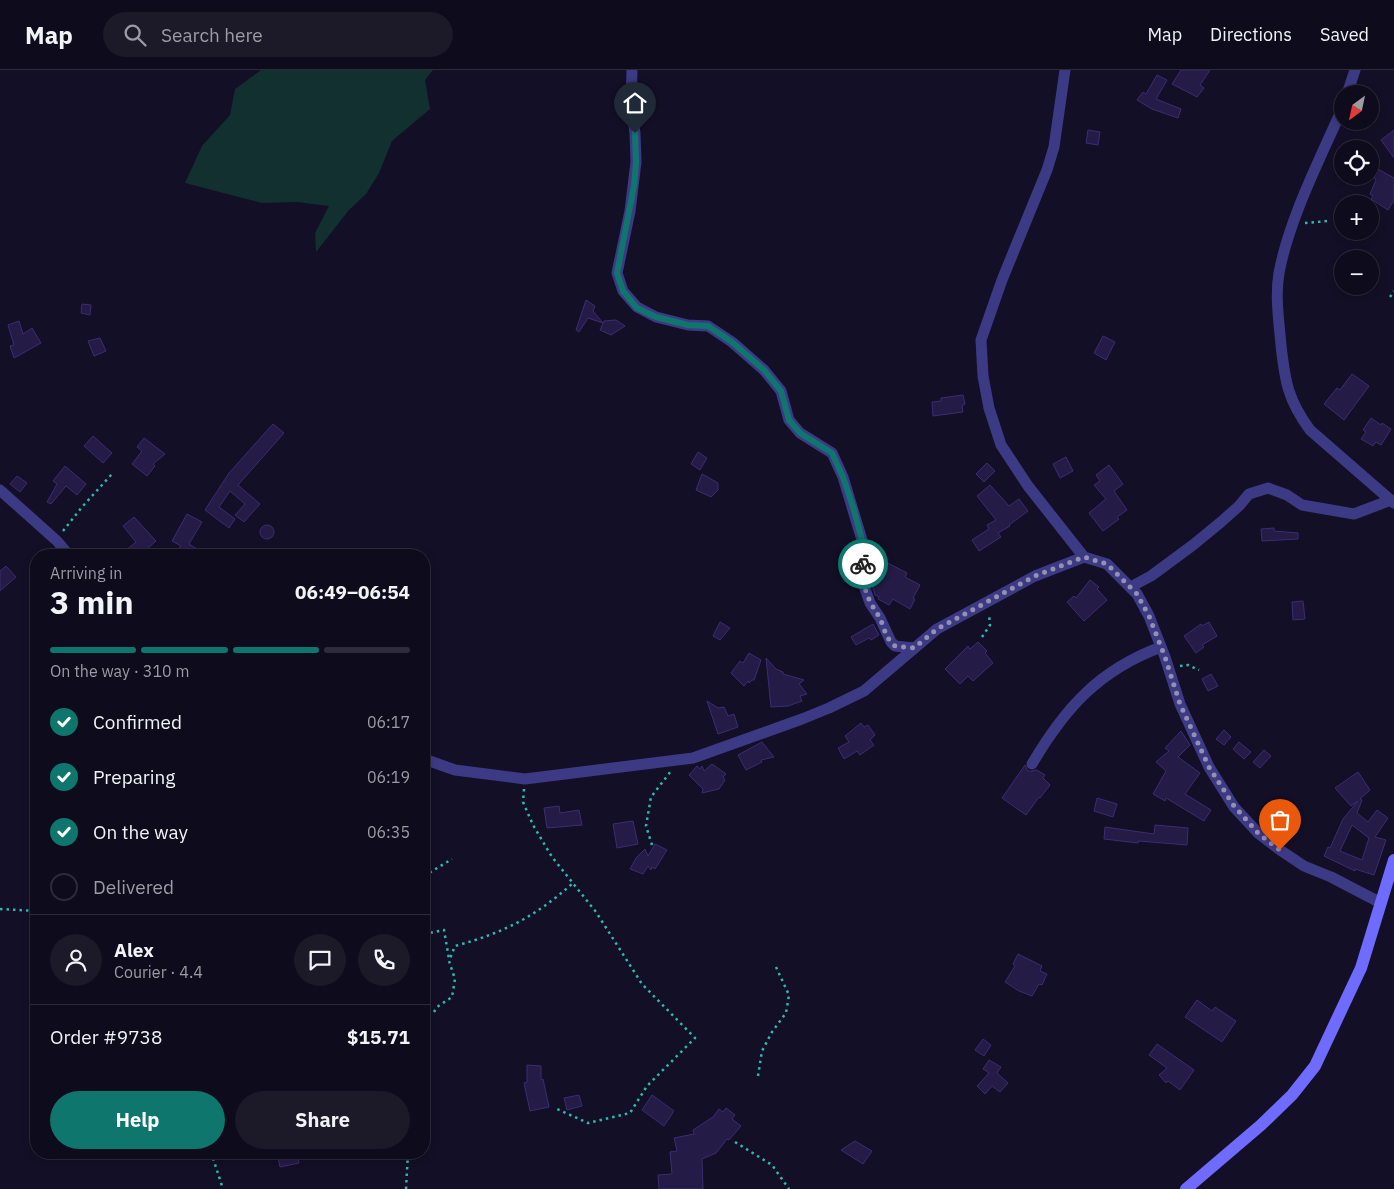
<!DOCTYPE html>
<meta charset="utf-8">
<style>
:root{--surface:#0e0b1c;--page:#1c1929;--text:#f1f3f6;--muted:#9b9ba3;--line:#2e2b3b;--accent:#0f766e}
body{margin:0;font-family:"IBM Plex Sans",sans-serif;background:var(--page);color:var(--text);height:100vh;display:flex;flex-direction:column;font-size:19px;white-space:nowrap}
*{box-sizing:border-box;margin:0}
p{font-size:16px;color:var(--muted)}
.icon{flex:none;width:28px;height:28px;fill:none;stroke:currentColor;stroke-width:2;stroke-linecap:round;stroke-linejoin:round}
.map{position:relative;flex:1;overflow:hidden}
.details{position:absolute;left:30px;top:479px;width:400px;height:610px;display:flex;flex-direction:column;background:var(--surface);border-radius:20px;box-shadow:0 2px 8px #0003,0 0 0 1px var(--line)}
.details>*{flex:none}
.needle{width:32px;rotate:213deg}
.buttons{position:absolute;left:1334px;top:15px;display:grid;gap:10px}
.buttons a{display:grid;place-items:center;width:45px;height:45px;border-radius:50%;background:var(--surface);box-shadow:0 2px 8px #0003,0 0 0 1px var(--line);font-size:25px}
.pin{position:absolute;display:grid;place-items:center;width:42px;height:42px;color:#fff;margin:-51px -21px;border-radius:50% 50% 50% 0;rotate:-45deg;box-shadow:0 0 5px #0007}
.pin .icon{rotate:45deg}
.courier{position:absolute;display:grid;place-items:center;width:50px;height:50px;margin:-25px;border:4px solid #0f766e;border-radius:50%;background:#fff;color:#222;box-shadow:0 1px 6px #0007}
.overview em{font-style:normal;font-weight:700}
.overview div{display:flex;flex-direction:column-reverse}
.overview{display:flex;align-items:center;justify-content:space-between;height:85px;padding:0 20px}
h1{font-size:32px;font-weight:700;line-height:38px}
.bar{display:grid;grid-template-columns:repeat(4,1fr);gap:8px 5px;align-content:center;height:60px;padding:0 20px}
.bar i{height:6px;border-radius:4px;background:var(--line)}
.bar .active{background:var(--accent)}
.bar p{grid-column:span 4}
.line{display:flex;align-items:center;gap:12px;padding:0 20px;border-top:1px solid var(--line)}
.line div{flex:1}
.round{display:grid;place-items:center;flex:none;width:52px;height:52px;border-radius:26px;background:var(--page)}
ol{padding:0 20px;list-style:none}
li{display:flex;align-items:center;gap:15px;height:55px}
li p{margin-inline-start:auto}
li .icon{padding:5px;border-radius:50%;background:var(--accent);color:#fff;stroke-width:4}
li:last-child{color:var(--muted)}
li i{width:28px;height:28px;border:2px solid var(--line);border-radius:50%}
.button{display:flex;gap:10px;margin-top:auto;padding:10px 20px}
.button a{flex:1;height:58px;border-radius:30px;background:var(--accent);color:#fff;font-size:20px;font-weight:700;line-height:58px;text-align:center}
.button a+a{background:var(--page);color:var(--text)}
header{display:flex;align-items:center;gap:30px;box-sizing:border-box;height:70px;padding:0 25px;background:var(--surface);border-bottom:1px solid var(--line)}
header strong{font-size:24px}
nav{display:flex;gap:28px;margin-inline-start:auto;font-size:18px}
.search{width:350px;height:45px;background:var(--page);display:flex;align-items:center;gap:12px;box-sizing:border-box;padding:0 18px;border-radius:28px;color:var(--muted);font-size:19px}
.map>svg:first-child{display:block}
.green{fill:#12302f}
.building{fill:#241b47;stroke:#3b2d73;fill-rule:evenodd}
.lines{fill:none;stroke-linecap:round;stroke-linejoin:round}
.path{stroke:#2fb8b0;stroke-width:2.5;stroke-dasharray:2.5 4;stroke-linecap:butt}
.street{stroke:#3d3a85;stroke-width:11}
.secondary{stroke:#6f6bff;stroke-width:12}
.done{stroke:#948fb3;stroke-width:5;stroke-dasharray:0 9}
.route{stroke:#0f766e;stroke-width:6}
</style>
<header>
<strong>Map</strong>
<div class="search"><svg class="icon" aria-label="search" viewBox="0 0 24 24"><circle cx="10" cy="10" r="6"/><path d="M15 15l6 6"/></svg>Search here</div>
<nav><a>Map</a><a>Directions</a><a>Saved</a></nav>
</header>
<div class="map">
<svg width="1394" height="1119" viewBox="0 0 1394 1119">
<rect width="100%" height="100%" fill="#130f26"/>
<path class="green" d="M261,0h172l-8,10 5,29 -38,32 -13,32 -13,21 -17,16 -33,42 -1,-19 14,-27 -32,-4 -35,1 -77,-20 17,-37 28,-31 5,-26z"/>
<g class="building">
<path d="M1181,0h29l-10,15 4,3 -7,9 -25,-13z"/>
<path d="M1157,5l10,5 -11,19 25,10 -3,9 -26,-9 -15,-9 6,-8 3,2z"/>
<path d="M1088,60l12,2 -2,13 -12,-2z"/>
<path d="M1394,60v28l-13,-18z"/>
<path d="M1378,99l16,9v22l-6,10 -17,-11 2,-3 -3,-2 6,-14 -3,-3z"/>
<path d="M586,230l9,6 -2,5 10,12 -15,-5 -9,14 -3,-2z"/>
<path d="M82,234l9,1 -1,10 -9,-2z"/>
<path d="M616,250l9,6 -14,9 -11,-5 4,-9z"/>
<path d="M19,251l4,13 9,-6 9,15 -27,15 -4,-12 4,-1 -6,-20z"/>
<path d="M1103,266l12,6 -9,18 -12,-7z"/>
<path d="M100,268l6,13 -12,5 -6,-15z"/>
<path d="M1352,304l17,12 -25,34 -20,-16 13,-16 3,2z"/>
<path d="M963,325l2,9 -3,2 1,6 -30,4 -1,-14 9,-1v-3z"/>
<path d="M1371,348l10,7 1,-2 9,6 -10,16 -5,-3 -3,4 -12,-7 5,-7 -3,-2z"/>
<path d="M273,354l11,9 -46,52 22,19 -16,18 -9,-7 10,-11 -15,-13 -11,16 16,12 -6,9 -24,-18 24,-37z"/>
<path d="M93,366l19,17 -9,10 -19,-17z"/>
<path d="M144,368l21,16 -12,10 2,2 -8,10 -15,-12 10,-13 -5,-4z"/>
<path d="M698,382l9,6 -7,12 -9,-6z"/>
<path d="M1066,387l7,14 -13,7 -7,-14z"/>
<path d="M987,393l8,8 -11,11 -8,-8z"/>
<path d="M1109,395l14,19 -9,7 13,19 -10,7 2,2 -16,12 -14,-18 17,-14 -12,-14 6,-4 -4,-6z"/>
<path d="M65,396l21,18 -9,11 -11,-9 -15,18 -4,-2 10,-18 -4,-3z"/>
<path d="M702,404l16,9v7l-7,7 -15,-7z"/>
<path d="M17,406l10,7 -7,9 -10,-8z"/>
<path d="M990,415l19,21 10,-7 9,12 -19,14 1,1 -12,7 3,4 -22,14 -7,-11 17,-11 -2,-4 9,-5 -19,-24z"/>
<path d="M187,444l15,8 -13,22 18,11h-33l7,-9 -9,-5z"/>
<path d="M134,447l22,24 -16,14h-20l16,-13 -13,-16z"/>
<circle cx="267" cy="462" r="7"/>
<path d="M1274,458v3l24,2v6l-36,2 -1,-12z"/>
<path d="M882,490l25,13 -2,4 15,8 -7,13 2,1 -5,10 -17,-10 -4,6 -11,-6 1,-2 -4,-2 -3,-10 8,-15 -2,-1z"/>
<path d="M6,496l10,11 -16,14v-20z"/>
<path d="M1090,510l9,7 -2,2 10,11 -23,21 -17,-19 7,-6 2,2z"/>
<path d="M1303,531l2,18 -12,1 -1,-18z"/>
<path d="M720,552l10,6 -10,12 -7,-4z"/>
<path d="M1209,552l8,14 -15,9 2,2 -8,6 -12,-17 17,-12 1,2z"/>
<path d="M873,554l6,11 -8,5 -2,-2 -13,7 -5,-8z"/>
<path d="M978,572l9,9 -2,2 8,10 -20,18 -5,-5 -8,8 -15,-15 23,-23 2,3z"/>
<path d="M749,583l12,7 -7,20h-2l-3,3 -1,-2 -4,5 -13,-13 9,-12 3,2z"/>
<path d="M766,588l10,11 7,3v2l21,6 -5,4 8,10 -7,2 2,5 -14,5 -17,1z"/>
<path d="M1211,604l7,12 -10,5 -6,-12z"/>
<path d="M707,631l11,7 6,-1 4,9 6,-2 4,13 -20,7z"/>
<path d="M861,653l3,4 4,-2 7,10 -5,5 4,5 -14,10 -3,-4 -13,8 -6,-11 11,-6 -4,-6z"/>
<path d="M1224,660l7,7 -7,8 -8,-6z"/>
<path d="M1181,661l9,14 -12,12 22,16 -15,21 26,16 -7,11 -38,-23 -1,3 -12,-7 13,-23 -10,-9 13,-11 -4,-3z"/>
<path d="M762,672l12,15 -13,3 1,2 -16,8 -8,-15z"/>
<path d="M1239,672l12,10 -7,7 -11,-10z"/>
<path d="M1264,680l7,6 -11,12 -7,-6z"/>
<path d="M712,694l14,10 -3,3 2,3 -6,9 -17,4 1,-4 -14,-14 8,-9 3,3 2,-3 2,5z"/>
<path d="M1025,695l3,6h4l5,-1 8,5 -2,3 7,7 -10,13 -1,-1 -13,18 -24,-17z"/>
<path d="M1358,702l12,18 -10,9 2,1 -5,13 11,9 9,-12 11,8 -13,19 11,3 -12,35 -19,-6v2l-31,-15 4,-9 2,1 13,-29 15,-18 -7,5 -16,-18zM1352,755l17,13 -7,22 -22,-9z"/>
<path d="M1097,728l20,6 -4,13 -19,-6z"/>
<path d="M559,736l1,7 19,-3 3,15 -35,3 -3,-20z"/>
<path d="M633,751l5,23 -21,4 -4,-24z"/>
<path d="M1155,755l33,3 -1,17 -48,-4 -1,2 -34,-4 1,-12 49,7z"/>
<path d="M655,774l12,6 -12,19 -3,-2 -1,3 -3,-4 -5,8 -13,-5 6,-11 9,-9 3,7z"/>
<path d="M1018,884l24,12 -2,5 7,3 -5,11 -3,-1 -7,12 -13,-5 -14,-9 10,-16 -2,-2z"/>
<path d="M1197,930l15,11 3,-4 21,14 -14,21 -37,-25z"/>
<path d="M983,969l8,6 -7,11 -9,-6z"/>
<path d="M1157,974l37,26 -14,20 -12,-9 -2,2 -7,-8 8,-7 -18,-13z"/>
<path d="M989,990l12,7 -4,6 11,10 -8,9 -8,-6 -7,8 -8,-8 12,-13 -6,-4z"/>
<path d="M527,995l14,1v14l2,-1 6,28 -19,4 -6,-28 3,-1z"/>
<path d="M579,1025l3,11 -15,4 -3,-12z"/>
<path d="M652,1025l22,16 -10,15 -22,-16z"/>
<path d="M726,1038l9,7 -3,4 9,7 -12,14 -2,-1 -11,14 -14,6 1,30h-44l-1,-14 14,-1 -2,-22 7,-1 -3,-13 20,-4 -1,-4 20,-13 6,-8 4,3z"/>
<path d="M855,1071l17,10 -9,13 -22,-14z"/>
<path d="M277,1082h20l2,11 -19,4z"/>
</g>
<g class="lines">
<g class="path">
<path d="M1305,153l23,-2"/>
<path d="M1390,227l4,-6"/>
<path d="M63,461l19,-24 30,-33"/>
<path d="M982,567l8,-12 -1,-11"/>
<path d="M1180,596l8,-1 11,5"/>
<path d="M524,719l-1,13 10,23 19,32 44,55 46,72 53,54 -48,48 -17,27 -42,10 -31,-14"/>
<path d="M652,775l-6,-19 5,-29 20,-26"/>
<path d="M424,806l28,-17"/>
<path d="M0,839l36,2"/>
<path d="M424,864l20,-4 5,29"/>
<path d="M434,942l3,-5 15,-10 3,-18 -6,-18 6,-15c48,-13 80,-29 118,-63"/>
<path d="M758,1006l4,-25 10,-19 14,-19 3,-18 -13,-28"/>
<path d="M735,1072l37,23 17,24"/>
<path d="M211,1082l12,37"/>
<path d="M406,1119l2,-37"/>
</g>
<g class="street">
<path d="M632,0l-1,35 4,28 1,29 -6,49 -13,62 6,18 14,16 19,10 32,8 20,1 24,16 32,28 17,21 8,29 11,13 32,20 11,24 19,63 1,43 7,20 10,15 11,24 4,4 19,2"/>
<path d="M1065,0l-11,77 -7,23 -45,110 -21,60 2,36 6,32 12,37 27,41 56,71 23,7 30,30 12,22 16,41 15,47 29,63 25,40 25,27 21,16 24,16 27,11 50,26"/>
<path d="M1347,24l8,-24"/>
<path d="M1342,39c-22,50 -53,110 -63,164 -4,23 0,49 2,72 4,37 7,55 29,85l84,73"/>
<path d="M0,420l57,51 12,14"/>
<path d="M1131,518l5,-4 15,-8 42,-31 28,-23 18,-16 10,-12 19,-6 19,7 15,10 52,9 37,-14"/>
<path d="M424,689l31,11 70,9 168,-21 109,-39 27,-11 35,-17 73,-62 98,-53 49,-19"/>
<path d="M1032,694c33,-56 67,-94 129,-117"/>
</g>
<path class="secondary" d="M1186,1119l75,-64 31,-30 23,-29 46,-98 33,-108"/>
</g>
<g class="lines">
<path class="done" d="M863,494v19l7,19 10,16 7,19 8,9 19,2 23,-19 98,-53 49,-19 23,7 30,30 12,22 16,41 15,47 29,63 25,39 25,28 21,16"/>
<path class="route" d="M635,63l1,29 -2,24 -17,87 6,18 14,17 19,9 32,8 20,1 24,16 32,28 17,21 8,29 11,13 32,20 11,24 11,33 8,30 1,24"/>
</g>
</svg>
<div class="buttons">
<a><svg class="needle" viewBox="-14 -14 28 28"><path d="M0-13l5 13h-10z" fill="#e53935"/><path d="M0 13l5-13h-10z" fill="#9b9ba3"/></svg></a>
<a><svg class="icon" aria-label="locate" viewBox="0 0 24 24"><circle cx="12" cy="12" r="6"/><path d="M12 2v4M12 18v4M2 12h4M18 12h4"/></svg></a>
<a>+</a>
<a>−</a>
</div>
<div class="pin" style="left:1280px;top:780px;background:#ea580c"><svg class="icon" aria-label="bag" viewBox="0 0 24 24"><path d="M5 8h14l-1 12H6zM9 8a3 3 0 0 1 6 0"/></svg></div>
<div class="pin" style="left:635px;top:63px;background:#1f2937"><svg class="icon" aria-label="home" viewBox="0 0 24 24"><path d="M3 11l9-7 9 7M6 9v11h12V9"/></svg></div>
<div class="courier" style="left:863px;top:494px"><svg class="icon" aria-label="bike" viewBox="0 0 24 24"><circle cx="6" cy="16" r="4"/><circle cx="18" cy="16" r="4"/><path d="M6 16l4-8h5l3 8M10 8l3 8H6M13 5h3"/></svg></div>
<section class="details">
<div class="overview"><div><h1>3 min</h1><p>Arriving in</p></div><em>06:49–06:54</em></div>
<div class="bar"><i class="active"></i><i class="active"></i><i class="active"></i><i></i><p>On the way · 310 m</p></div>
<ol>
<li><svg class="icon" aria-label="check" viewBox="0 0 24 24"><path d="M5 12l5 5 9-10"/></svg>Confirmed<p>06:17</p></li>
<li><svg class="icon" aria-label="check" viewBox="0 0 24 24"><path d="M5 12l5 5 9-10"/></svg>Preparing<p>06:19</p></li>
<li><svg class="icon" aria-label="check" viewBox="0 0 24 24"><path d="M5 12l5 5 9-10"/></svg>On the way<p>06:35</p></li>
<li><i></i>Delivered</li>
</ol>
<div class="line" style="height:90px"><a class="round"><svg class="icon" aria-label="person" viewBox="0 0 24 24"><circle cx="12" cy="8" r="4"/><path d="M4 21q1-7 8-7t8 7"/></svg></a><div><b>Alex</b><p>Courier · 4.4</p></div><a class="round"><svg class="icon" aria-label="chat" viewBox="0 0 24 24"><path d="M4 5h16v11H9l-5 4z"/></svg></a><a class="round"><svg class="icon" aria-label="phone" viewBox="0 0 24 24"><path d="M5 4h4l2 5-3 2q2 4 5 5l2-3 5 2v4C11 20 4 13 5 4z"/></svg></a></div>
<div class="line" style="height:65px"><div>Order #9738</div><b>$15.71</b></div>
<div class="button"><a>Help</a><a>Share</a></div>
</section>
</div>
